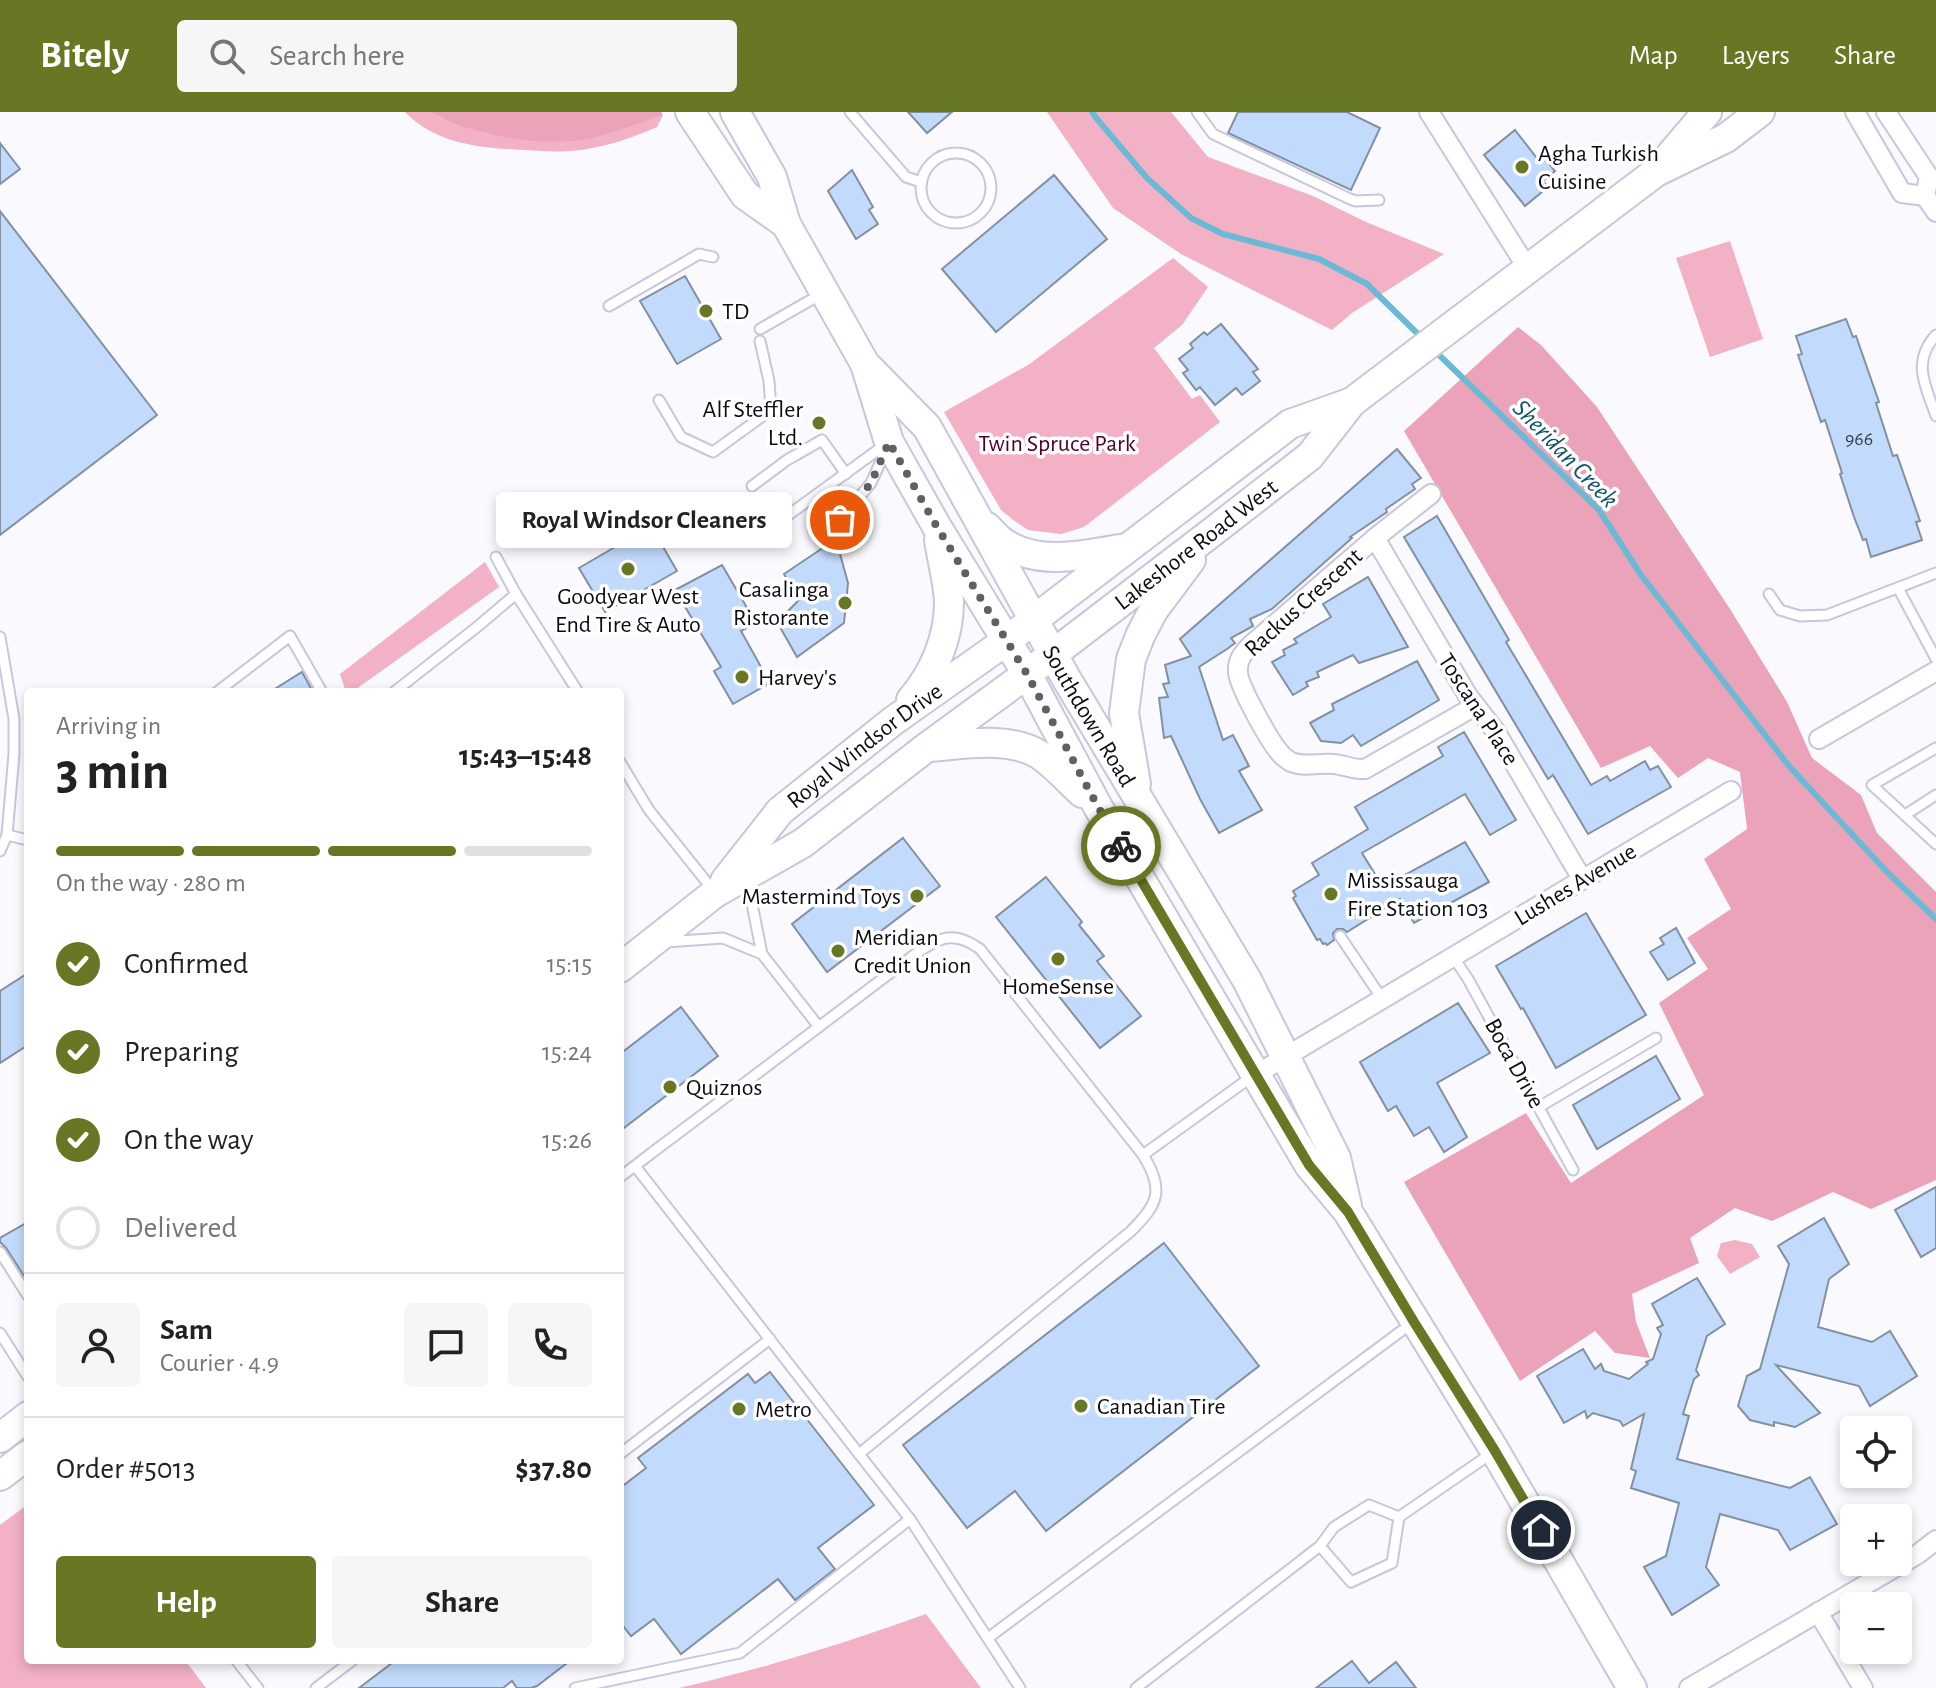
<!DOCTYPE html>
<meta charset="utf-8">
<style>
:root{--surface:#fff;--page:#f6f6f6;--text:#222;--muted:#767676;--line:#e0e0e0;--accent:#687724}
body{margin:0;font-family:"Alegreya Sans",sans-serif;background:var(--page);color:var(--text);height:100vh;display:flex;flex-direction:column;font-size:30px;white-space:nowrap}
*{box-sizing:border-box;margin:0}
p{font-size:26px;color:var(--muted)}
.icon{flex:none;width:44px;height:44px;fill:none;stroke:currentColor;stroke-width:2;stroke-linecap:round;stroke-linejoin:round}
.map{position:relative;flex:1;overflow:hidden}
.sheet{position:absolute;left:24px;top:576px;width:600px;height:976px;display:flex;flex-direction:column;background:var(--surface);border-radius:8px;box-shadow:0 4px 12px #0003}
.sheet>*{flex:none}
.buttons{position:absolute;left:1840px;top:1304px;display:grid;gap:16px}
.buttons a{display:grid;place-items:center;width:72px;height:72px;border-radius:8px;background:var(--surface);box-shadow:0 4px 12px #0003;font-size:40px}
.pin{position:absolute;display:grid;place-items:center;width:68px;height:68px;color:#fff;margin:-34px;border:4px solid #fff;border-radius:50%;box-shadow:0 2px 8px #0007}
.courier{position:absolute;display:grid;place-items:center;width:80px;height:80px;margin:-40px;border:6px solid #687724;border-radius:50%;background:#fff;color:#222;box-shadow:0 2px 10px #0007}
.bubble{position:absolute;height:56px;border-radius:8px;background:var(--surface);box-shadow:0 4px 12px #0003;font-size:26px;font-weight:700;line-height:56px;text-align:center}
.summary em{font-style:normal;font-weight:700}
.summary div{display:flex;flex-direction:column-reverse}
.summary{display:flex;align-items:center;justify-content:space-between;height:136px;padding:0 32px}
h1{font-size:52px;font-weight:700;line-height:60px}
.bar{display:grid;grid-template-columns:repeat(4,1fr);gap:12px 8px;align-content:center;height:96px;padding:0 32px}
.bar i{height:10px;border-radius:6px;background:var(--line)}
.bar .selected{background:var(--accent)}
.bar p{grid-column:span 4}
.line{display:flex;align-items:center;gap:20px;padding:0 32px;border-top:2px solid var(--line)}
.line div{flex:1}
.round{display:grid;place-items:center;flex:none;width:84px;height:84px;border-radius:8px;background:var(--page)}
ol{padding:0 32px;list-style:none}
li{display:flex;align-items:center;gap:24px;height:88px}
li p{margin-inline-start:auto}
li .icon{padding:8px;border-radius:50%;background:var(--accent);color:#fff;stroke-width:4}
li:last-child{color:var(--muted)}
li i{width:44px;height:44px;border:4px solid var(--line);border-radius:50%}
.button{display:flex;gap:16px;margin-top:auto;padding:16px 32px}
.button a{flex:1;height:92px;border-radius:8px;background:var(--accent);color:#fff;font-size:32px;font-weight:700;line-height:92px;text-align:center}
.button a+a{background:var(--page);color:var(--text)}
header{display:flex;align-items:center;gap:48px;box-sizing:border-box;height:112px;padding:0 40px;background:var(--accent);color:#fff}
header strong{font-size:38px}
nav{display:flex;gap:44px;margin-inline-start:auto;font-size:28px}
.search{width:560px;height:72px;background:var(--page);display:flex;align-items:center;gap:20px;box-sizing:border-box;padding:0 28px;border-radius:8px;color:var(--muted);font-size:30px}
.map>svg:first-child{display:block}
.green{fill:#f2b1c5}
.forest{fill:#eaa3b9}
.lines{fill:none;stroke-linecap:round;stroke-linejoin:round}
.stream{stroke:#6abad5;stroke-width:6}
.building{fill:#c2dafb;stroke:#8390a2;stroke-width:2}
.lane-casing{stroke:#c8c6dc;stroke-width:13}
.street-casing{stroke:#c8c6dc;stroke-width:22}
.primary-casing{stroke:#c8c6dc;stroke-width:32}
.lane{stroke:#fff;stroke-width:9}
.street{stroke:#fff;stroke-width:18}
.primary{stroke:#fff;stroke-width:28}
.done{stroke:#5f5f65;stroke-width:8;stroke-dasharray:0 14.4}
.route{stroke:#687724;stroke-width:10}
.poi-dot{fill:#687724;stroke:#fff;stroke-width:3}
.labels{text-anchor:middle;stroke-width:7;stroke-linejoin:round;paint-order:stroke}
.number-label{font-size:20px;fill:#3a3f4c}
.poi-label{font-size:24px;fill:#0c0b12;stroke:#fff;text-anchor:start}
.park-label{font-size:24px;fill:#520028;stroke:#fff}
.street-label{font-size:24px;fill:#0c0b12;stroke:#fff}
.water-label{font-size:26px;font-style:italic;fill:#115568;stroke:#fff}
</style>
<header>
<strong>Bitely</strong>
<div class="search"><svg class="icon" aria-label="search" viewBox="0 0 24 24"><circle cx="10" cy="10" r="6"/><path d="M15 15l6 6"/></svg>Search here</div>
<nav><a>Map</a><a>Layers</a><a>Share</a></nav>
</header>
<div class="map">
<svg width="1936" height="1576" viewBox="0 0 1936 1576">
<rect width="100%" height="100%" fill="#fafafe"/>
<g class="green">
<path d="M405,0h25l11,6 48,16 100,4 74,-23 -6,12c-23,10 -45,18 -70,22 -20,4 -42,2 -62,1 -43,-2 -88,-5 -120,-38z"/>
<path d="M1047,0h124l37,45 105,39 53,26 78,32 -92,59 -20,17 -151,-76 -68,-46z"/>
<path d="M1730,129l33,98 -53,18 -34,-99z"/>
<path d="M1173,146l35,29 -26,38 -28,23 38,51 8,-4 20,27 -136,105 -23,7 -33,-4 -16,-11 -11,-9 -57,-98 84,-47z"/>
<path d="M485,450l14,25 -147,105h-6l-6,-18z"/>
<path d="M1735,1128l17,4 8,13 -30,17 -13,-18 4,-13z"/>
<path d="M24,1395l4,1v152h157l21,28h-206v-163z"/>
<path d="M926,1502l55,74h-302c84,-19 166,-45 247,-74z"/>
</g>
<g class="forest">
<path d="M430,0h231l2,3c-24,8 -47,17 -71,23 -45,11 -122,-3 -162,-26z"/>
<path d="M1518,215l23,18 56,62 133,202 57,93 25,56 49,37 16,38 59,59v288l-65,29 -38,-17 -61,29 -37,-13 -45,30 9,25 -67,31 4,28 14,36 -35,-5 -20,-22 -75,50 -116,-199 122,-69 45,70 133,-88 -45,-92 49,-34 -21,-31 44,-29 -27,-50 43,-30 -7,-57 -32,-14 -30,20 -28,-32 -49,22 -197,-337z"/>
</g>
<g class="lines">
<g class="stream">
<path d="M1092,0l5,7 50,59 44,40 32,16 96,25 48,25 57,56"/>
<path d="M1435,239l164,159 42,65 148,191 98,106 49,47"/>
</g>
</g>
<g class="building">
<path d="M908,0h44l-25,21z"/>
<path d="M1238,0h109l33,16 -29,62 -123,-57z"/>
<path d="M1515,18l21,27 5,-3 14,17 -12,10 5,6 -23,19 -41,-51z"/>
<path d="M0,31l20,26 -20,15z"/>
<path d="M852,58l21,37 -4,3 9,14 -22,15 -28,-48z"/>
<path d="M1054,63l53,64 -111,93 -54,-63z"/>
<path d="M0,99l157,204 -157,120z"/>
<path d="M685,164l36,63 -44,25 -37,-63z"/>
<path d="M1846,207l7,18 3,-1 23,66 -3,1 17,53 4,-1 23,66 -4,1 6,18 -51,17 -5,-18 -3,1 -9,-23 -14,-43 2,-1 -17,-53 -4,2 -23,-67 4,-1 -6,-18z"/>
<path d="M1221,212l37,45 -5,3 7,9 -18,14 -6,-7 -21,17 -15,-18 -4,3 -13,-17 5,-3 -9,-11 14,-11 -3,-4 14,-12 3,3z"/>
<path d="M1397,337l24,29 -9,6 3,5 -29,20 1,3 -37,25 2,1 -80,71 -22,10 3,7 -22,12 4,5 -8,6 -28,18 24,73 10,-5 16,31 -10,5 23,39 -43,23 -19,-34 -29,-63 -7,2 -5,-40 9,-1 -5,-13 6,-1 -4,-18 26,-9 -11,-17z"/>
<path d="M1437,404l72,124 -3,2 85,143 16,-9 3,5 35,-20 5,9 8,-4 13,21 -83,47 -35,-59 -5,4 -144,-242z"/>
<path d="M651,414l26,45 -72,41 -26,-44z"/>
<path d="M836,427l12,44 -4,40 -47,34 -20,-35 22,-22 -15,-26z"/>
<path d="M722,453l34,58 -15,8 29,52 -37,21 -19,-33 7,-4 -46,-77z"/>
<path d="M1368,465l40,70 -49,16 -6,-8 -36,17 2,5 -13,5 2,4 -15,9 -21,-33 13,-7 -2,-5 14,-7 -3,-4 37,-22 -8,-13z"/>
<path d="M1417,549l22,39 -78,46 -8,-11 -12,8 -20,-2 -11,-18 24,-13 -2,-6z"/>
<path d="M302,560l11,20h-43z"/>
<path d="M1464,620l52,88 -26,15 -25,-41 -103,59 21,34 82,-45 24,40 -75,41 -14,-24 -53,33 -4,-3h-6l-4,4 1,7 -7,5 -2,-2 -2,1 -3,-5 -3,1 -24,-42 3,-2 -3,-5 26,-16 -7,-12 56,-34 -13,-22 88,-51 -5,-9z"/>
<path d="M903,726l37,48 -113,86 -35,-48z"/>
<path d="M1046,765l36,45 -3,3 25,31 -7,5 44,55 -41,32 -104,-131z"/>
<path d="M1586,801l60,102 -90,53 -33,-60 -2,1 -25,-43z"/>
<path d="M1676,816l19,35 -27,17 -18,-28 14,-8 -4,-6z"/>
<path d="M28,861v72l-28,18v-72z"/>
<path d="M1458,891l32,50 -53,30 30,54 -23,15 -15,-25 -15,9 -18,-30 -8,5 -28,-49z"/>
<path d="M681,895l37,49 -98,75v-77z"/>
<path d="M1656,944l24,43 -83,50 -24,-44z"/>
<path d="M1936,1075v61l-15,9 -26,-47z"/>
<path d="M1824,1106l25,46 -20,15 -11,48 54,15 18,-11 27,45 -47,30 -11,-20 -83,-21 44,48 -25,14 -21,-5v4l-24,-6 -12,-14 9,-30 13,-7 29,-105 -11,-18z"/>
<path d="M28,1110v60l-22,-34 -6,-6v-4z"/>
<path d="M1164,1131l95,123 -213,165 -31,-40 -48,37 -64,-83z"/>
<path d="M1697,1166l28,46 -18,12 -11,34 3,5 -5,4 -11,35 6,2 -12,43 113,29 20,-11 27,47 -47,26 -12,-20 -58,-16 -14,53 13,18 -47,30 -28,-48 22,-11 13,-53 -48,-15 5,-17 -5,-2 13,-55 -21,12 -3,-5 -27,-8 -6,5 -2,-7 -21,12 -27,-47 46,-27 12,20 6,-5 3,7 25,8 19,-15 -2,-2 7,-3 8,-25 -4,-6 6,-3 -11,-21z"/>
<path d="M770,1260l104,133 -56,43 17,21 -40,31 -17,-21 -97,75 -27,-35 -23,17 -11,-14v-134l26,-20 -8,-10 110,-84 7,9z"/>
<path d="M396,1548h175l-34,26 -6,2h-14l-5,-7 -9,7h-144z"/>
<path d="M1352,1549l17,22 27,-21 20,26h-100z"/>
</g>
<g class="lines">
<defs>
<g id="lane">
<path d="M850,0l56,65 15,5"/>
<path d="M1197,0l16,22 137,65 6,2 23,-1"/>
<circle cx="956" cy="76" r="35"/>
<path d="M609,194l90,-52 14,3"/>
<path d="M760,217l63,-36"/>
<path d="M1936,223c-25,27 -10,52 0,81"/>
<path d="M659,288l22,37 32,15 58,-42 -2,-29 -9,-40"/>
<path d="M752,374l35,-26 35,-20 24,34"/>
<path d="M840,408l31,-37 15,-33"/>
<path d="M765,420l121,-88"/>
<path d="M496,445l20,37 62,98"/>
<path d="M1898,476l38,71"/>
<path d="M1769,482l11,16 20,6 27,-1 109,-42"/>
<path d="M0,525l14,82v35l-7,81 -7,16"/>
<path d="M217,580l73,-56 32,56"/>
<path d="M394,580l83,-65 39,-33"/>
<path d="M1936,636l-64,37 64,59"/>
<path d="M620,650l29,48 64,80"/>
<path d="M1905,703l31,-20"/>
<path d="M7,723l21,5"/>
<path d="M753,767l-2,15 2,15 9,45 57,73"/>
<path d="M1340,824l43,64"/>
<path d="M665,830l58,-4 39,16"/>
<path d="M1454,846l14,21 105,191"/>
<path d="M1539,995l117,-69"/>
<path d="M1143,1043l111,-80"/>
<path d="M620,1065c18,-13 35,-27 53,-40l241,-182c25,-17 39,-26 66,-6l163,206c22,35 15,50 -13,77l-271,222 -224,-288"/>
<path d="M0,1140l28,44"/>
<path d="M0,1221l28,44"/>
<path d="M620,1342l150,-115"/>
<path d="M859,1342l51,65 110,169"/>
<path d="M1399,1405l93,-64"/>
<path d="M988,1526l424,-315"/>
<path d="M236,1548l22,28"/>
<path d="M316,1576l37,-28"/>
<path d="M575,1576l165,-35 170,-134"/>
<path d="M1136,1576l184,-142 14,-19 35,-22 30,12 -7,46 -41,19 -31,-36"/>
</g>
<g id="street">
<path d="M1429,0l99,157"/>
<path d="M1855,0l47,81 23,3"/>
<path d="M1886,0l43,65 -4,19 11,16"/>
<path d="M1431,382l-56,44 -124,107c-8,8 -14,15 -13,27 0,13 33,72 43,82 2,3 7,6 10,8 15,6 29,0 43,2 11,1 20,6 31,5l110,-63"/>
<path d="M1375,426l93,158 28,36 86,147"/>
<path d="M1819,627l117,-68"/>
<path d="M1255,963l476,-284"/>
<path d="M1818,1500l45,76"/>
<path d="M1689,1576l229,-134 18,-14"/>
</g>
<g id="primary">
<path d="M690,0l55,83 41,29"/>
<path d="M735,0l37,65 14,47 79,140 24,78 48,85 90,147 71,133 211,358 39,47 147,239 137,237"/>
<path d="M1662,53l45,-53"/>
<path id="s1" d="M869,256l58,59 139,251 181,302 89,178 11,48"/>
<path d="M987,415c5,5 9,10 14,14 34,25 81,15 119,8"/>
<path d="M911,588c23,-27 38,-62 38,-98 -1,-20 -7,-42 -10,-62"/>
<path d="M927,635c35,-2 81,-12 113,8 15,10 29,26 42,38"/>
<path d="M1136,672l-12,-71 7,-54 10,-25 12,-23 38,-51"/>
<path id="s2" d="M725,769l55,-70 113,-90 113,-80 284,-217 62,-22"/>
<path id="s3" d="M620,856l95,-75 88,-50 124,-96 100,-73 184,-141 99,-77 42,-54 304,-230 70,-34 34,-26"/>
<path d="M0,1326l28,-22"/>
<path d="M0,1364l28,-21"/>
</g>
</defs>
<use href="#lane" class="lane-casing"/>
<use href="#street" class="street-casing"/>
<use href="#primary" class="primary-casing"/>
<use href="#lane" class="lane"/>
<use href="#street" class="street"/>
<use href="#primary" class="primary"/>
</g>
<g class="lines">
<path class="done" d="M840,408l31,-37 18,-41 48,85 90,147 71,133 23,39"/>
<path class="route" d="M1121,734l188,319 39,47 66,110 81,129 46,79"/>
</g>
<g class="poi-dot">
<circle cx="1522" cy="55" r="8"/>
<circle cx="706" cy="199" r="8"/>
<circle cx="819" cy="311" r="8"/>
<circle cx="628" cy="457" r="8"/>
<circle cx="845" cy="491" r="8"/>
<circle cx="742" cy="565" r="8"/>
<circle cx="1331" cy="782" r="8"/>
<circle cx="917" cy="784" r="8"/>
<circle cx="838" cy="839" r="8"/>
<circle cx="1058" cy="847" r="8"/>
<circle cx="670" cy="975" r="8"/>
<circle cx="1081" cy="1294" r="8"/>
<circle cx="739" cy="1297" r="8"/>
</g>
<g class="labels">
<g class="number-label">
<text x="1859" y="333">966</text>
</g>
<g class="poi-label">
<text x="1538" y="49">Agha Turkish<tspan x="1538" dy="28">Cuisine</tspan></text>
<text x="722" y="207">TD</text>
<text x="803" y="305" text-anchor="end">Alf Steffler<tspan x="803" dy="28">Ltd.</tspan></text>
<text x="829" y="485" text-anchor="end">Casalinga<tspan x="829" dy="28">Ristorante</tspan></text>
<text x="628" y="492" text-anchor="middle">Goodyear West<tspan x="628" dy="28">End Tire &amp; Auto</tspan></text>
<text x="758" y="573">Harvey's</text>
<text x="1347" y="776">Mississauga<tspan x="1347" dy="28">Fire Station 103</tspan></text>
<text x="901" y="792" text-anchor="end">Mastermind Toys</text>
<text x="854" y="833">Meridian<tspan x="854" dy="28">Credit Union</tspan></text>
<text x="1058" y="882" text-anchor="middle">HomeSense</text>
<text x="686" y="983">Quiznos</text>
<text x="1097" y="1302">Canadian Tire</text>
<text x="755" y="1305">Metro</text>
</g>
<g class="park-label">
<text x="1057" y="339">Twin Spruce Park</text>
</g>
<g class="street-label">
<text dy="8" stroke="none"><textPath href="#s3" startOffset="716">Lakeshore Road West</textPath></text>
<text transform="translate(1303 490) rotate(-42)" y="8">Rackus Crescent</text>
<text transform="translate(1479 597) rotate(57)" y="8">Toscana Place</text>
<text dy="8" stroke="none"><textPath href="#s1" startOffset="414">Southdown Road</textPath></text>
<text dy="8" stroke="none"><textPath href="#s2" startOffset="196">Royal Windsor Drive</textPath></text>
<text transform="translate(1575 772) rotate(-31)" y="8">Lushes Avenue</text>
<text transform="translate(1515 951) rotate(61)" y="8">Boca Drive</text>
</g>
<g class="water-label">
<text transform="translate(1566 341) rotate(46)" y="9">Sheridan Creek</text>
</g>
</g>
</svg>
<div class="buttons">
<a><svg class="icon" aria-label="locate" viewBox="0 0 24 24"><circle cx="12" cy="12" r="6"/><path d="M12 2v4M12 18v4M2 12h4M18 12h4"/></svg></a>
<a>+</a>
<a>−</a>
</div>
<div class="pin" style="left:840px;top:408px;background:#ea580c"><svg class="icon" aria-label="bag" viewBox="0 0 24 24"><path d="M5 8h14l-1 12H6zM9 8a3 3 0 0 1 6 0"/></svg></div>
<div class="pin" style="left:1541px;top:1418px;background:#1f2937"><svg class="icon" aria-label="home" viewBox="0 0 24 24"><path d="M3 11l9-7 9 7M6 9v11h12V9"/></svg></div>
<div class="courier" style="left:1121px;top:734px"><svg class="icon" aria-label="bike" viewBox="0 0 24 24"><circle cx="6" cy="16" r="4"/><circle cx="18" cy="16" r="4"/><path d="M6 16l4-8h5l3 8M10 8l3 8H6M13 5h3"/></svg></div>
<div class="bubble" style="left:496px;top:380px;width:296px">Royal Windsor Cleaners</div>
<section class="sheet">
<div class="summary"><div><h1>3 min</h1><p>Arriving in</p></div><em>15:43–15:48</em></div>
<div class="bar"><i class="selected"></i><i class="selected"></i><i class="selected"></i><i></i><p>On the way · 280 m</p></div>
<ol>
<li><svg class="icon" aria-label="check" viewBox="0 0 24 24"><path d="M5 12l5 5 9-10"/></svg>Confirmed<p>15:15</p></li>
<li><svg class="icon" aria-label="check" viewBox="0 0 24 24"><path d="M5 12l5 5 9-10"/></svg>Preparing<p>15:24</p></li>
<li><svg class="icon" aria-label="check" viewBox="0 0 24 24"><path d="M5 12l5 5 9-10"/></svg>On the way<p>15:26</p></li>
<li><i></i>Delivered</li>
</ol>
<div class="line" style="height:144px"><a class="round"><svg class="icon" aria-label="person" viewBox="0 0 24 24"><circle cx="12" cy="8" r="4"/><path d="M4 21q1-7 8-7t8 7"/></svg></a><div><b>Sam</b><p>Courier · 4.9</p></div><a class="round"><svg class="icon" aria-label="chat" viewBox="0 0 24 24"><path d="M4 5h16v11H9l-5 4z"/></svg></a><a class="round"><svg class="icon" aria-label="phone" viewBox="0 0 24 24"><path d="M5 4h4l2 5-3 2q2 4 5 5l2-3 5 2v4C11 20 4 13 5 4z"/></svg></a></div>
<div class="line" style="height:104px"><div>Order #5013</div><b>$37.80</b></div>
<div class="button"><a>Help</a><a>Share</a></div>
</section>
</div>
